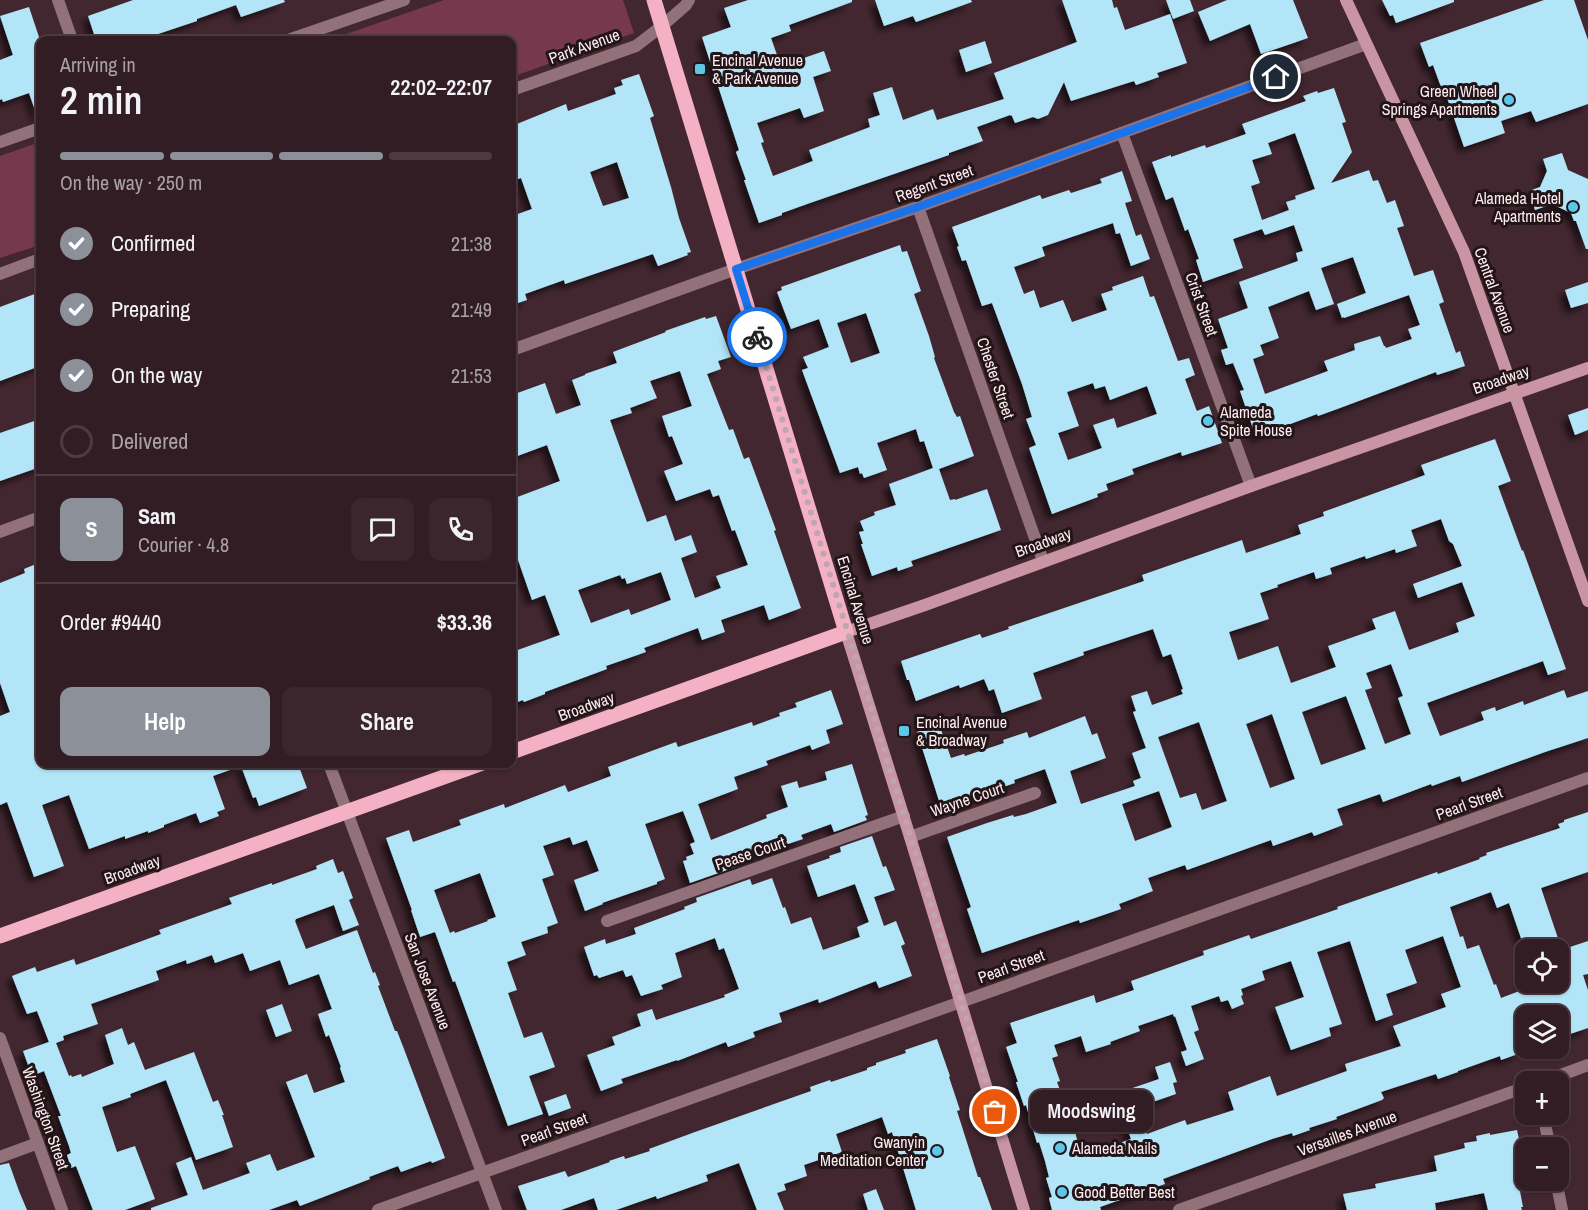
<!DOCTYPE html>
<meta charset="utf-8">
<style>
:root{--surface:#321d24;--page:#3a262c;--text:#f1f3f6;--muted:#a8a2a6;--line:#4d3b41;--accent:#8c9099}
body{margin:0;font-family:"Archivo Narrow",sans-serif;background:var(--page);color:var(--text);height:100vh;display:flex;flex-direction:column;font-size:22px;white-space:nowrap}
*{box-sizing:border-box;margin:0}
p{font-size:20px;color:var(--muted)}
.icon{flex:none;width:33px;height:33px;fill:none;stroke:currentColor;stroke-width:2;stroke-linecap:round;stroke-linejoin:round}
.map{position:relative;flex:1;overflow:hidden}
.details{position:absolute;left:36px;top:36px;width:480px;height:732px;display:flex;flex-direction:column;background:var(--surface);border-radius:12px;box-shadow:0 2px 4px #0004,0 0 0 2px var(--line)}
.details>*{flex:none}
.controls{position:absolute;left:1515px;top:939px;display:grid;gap:12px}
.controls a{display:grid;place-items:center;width:54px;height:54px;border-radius:12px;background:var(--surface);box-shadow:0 2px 4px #0004,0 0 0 2px var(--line);font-size:30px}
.pin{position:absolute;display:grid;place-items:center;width:51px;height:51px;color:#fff;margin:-26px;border:3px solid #fff;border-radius:50%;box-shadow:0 2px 6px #0007}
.courier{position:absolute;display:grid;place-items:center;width:60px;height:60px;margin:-30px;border:4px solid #1a73e8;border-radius:50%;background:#fff;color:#222;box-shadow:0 2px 8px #0007}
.bubble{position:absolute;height:42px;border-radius:12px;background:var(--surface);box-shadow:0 2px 4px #0004,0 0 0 2px var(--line);font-size:20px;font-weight:600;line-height:42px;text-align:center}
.headline em{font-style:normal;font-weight:600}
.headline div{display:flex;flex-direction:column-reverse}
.headline{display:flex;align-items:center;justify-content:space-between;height:102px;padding:0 24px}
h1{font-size:39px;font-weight:600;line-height:45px}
.bar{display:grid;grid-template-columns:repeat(4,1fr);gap:9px 6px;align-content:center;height:72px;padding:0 24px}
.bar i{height:8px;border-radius:4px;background:var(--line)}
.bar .active{background:var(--accent)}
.bar p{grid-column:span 4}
.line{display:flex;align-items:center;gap:15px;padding:0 24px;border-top:2px solid var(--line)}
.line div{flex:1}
.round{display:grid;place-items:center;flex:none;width:63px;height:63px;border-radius:12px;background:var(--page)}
ol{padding:0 24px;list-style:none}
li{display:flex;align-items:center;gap:18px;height:66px}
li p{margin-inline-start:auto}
li .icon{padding:6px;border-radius:50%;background:var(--accent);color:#fff;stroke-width:4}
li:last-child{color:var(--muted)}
li i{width:33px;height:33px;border:3px solid var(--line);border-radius:50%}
.primary-button{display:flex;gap:12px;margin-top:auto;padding:12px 24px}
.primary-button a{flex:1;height:69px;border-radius:12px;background:var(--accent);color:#fff;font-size:24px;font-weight:600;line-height:69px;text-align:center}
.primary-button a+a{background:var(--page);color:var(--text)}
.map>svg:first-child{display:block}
.green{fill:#75384d}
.building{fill:#b1e5f7;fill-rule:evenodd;filter:url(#shadow)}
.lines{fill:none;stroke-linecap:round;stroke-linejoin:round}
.street{stroke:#92717b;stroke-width:12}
.secondary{stroke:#c995a4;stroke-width:12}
.primary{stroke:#f4b0c4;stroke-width:15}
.done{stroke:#bda6ad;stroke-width:6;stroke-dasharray:0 10.8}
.route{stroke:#1a73e8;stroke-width:8}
.poi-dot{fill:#5dc7e8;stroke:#211518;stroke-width:2}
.labels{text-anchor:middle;stroke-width:6;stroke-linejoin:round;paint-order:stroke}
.street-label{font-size:16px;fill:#ffebf0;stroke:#211518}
.poi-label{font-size:16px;fill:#ffebf0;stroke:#211518;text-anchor:start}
</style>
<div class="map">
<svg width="1588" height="1210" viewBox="0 0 1588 1210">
<defs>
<filter id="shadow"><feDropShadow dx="-5.5" dy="5.5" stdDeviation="3" flood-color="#0009"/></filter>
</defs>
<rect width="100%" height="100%" fill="#432730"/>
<g class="green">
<path d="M444,0h179l11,33 -122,44v-37h-183z"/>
<path d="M40,142v103l-40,13v-102z"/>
</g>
<g class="building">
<path d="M133,0h151l1,2 -44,15 -5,-12 -39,14v2l-57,19h-44l-8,-24z"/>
<path d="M748,0h104v2l-63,23 2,6 -20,7 10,28 43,-15 7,20 -18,6 11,34 -20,7 -4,-10 -43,15 7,19 -3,1 12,33 40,-15 -4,-11 61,-23 -2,-8 12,-4 -7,-22 19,-6 11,33 30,-11 4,11 67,-21 -10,-26 83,-31 -15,-42h50l2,8 3,-1 8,23 45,-16 17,49 -30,10 2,4 -23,8 -2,-4 -63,20 -7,-19 -16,33 -10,4 -5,-2 -18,6 -3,-7 -2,-1 -33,12 6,14 -34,12v2l-139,48 -28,10v2l-23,8 -15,-43h2l-10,-28 3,-2 -37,-113 29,-10 -7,-19z"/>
<path d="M875,0h96l1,2 -56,20 -3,-6 -29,10z"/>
<path d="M1166,0h24l4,11 -21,8z"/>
<path d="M1227,0h66l15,38 -47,16 -11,-30 -40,17 -12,-29z"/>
<path d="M1382,0h72v2l-58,21 -3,-8 -3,1z"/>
<path d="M1544,0h30l14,40v64l-52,18 -5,-11 -30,10 4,12 -41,14 -21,-61 -2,1 -8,-22 -4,2 -9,-24z"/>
<path d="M29,7l11,33v79h-2l-9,-26 -26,9 -1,-3 -2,1v-40l13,-5 -13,-39z"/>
<path d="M985,41l7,22 -26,9 -7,-22z"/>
<path d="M639,74l15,42 -4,2 21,69 8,31 12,34 -4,1 1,2 -30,11 -5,-12 -88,30 -1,-4 -39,14 2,6 -15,5v-89l20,-7 -11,-31 -9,3v-55l54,-22 2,7 48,-17 -2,-6 9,-3 -2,-5zM617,162l12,36 -26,8 -13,-34z"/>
<path d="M1334,88l12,34 -4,1 10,29 -21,31 38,-13 4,11 5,-1 9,23 8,-3 9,26 -7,2 17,48 19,-6 11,32 -5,2 17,49 4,-2 5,15 -28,9 -1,-3 -96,36 -22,8 -1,-2 -61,23 -16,-46 4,-1 -11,-27 -7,2 -5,-15 7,-2 -10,-29 30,-11 -9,-26 59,-21 -2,-8 7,-2 -9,-26 -29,10 -3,-6 -29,10 10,29 -40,14 -7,-22 3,-1 -11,-30 -3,2 -12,-34 -7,3 -14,-38 19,-7v2l34,-12 1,3 40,-14 -4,-10 64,-23 -3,-5 14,-5 1,2zM1295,133l20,56 -20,7 1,3 -10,3 3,8 -27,10 -11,-34 9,-3 -8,-23 20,-6 -4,-11zM1353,257l13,36 -29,11 5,14 2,-1v1l65,-23 11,30 -12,4 4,10 -26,9 -1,-2h-1l-4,-10 -26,8 1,6 -31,11 4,10 -63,23 -12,-35 11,-4 -4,-10 19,-7 -11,-31 41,-16 7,19 18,-6 -13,-36z"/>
<path d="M1562,153l6,17 20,9v70h-2l-10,-28h-2l-3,-8 -19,-9 -17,6 -6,-19 11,-4 7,-16 -4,-12z"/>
<path d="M1122,171l10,30 -7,2 11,33 5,-2 9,25 -19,7 -11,-33 -4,1 -3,-11 -71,24 3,9 -31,11 10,27 10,-4 6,18 23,-8 9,22 35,-12 -6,-16 12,-4 -1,-3 31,-11 7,21 4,-1 24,65 11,-3 6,17 -10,4 11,30 1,2 12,-5 13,37 -40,13 -1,-4 -49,17 2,5 -28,10 2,6 -11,4 1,3 -46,17 -23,-66 7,-3 -10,-26 6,-2 -10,-33 -30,-81 -10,3 -16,-46 -4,1 -5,-14 2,-1 -7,-19 88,-32 2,4 27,-9 2,3 31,-10 -2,-4zM1093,383l2,6 10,-3 5,14 37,-14 10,28 -40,14 -3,-10 -21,7 9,23 -34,12 -10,-27 21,-7 -12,-34z"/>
<path d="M900,245l2,7 5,-1 14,40 -7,3 15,42 6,21 -1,1 20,54 3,5 3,-1 14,40 -35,13 11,31 5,-1v1l32,-11 14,41 -90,31 2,5 -15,5 -1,-4 -25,9 -11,-32h2l-4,-12 5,-1 -4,-10 15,-6 -1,-3 22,-7 -7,-21 44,-16 -9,-27 -4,1 -4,-13 -39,14 10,27 -23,8 -2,-5 -2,1 -2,-7 -18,6 -38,-103 6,-2 -5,-11 26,-10 -10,-28 -28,10 -14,-37 5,-2 -1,-3zM866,313l14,40 -29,10 -14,-40z"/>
<path d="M1588,282v21l-17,5 -6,-18z"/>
<path d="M40,292v74l-40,15v-74z"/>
<path d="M716,316l15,41 -13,4 3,8 -14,5 22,56 4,-1 11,30 5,-2 27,73 -2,1 27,77 -32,12 -5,-15 -43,15 4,12 -23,8 -4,-12 -54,20 2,4 -40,14 1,3 -62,23v2l-21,8 -1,-2 -11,4v-52l48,-17 -15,-40 -13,5 -15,-43 -5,-17v-41l48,-18 -13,-36 -35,13v-63l33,-12 11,31 25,-9 -9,-25 13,-5v-1l32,-11 -4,-11 53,-20 -1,-1 40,-14 1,2zM680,371l12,35 -30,10 7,21 3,-1 11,28 -19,7 12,30 34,-12 3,8 6,-2 13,36 3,-1 13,35 -32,11 5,12 -26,10 -14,-40 16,-6 -6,-17 -16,6 -9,-26 -19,7 -37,-102 22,-7 -2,-5 27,-10 -7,-17zM661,572l10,28 -40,15 -2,-6 -38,14 -13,-33 42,-15 2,4 3,-1 2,6z"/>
<path d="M1588,408v22l-13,5 -7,-20z"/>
<path d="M40,419v48l-40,14v-48z"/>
<path d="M1495,439l16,42 -13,5 24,65 1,-1 43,119 -18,6 -5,-14 -116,42 13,33 44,-16 -3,-8 14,-5 1,4 27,-10 1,4 40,-15 3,8 21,-7v47l-43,14 -83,30 -2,-6 -28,10 -1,-2 -48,18 -3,-8 -43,15 6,16 -29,11 -2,-4 -39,14 -2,-6 -84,30 -2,-5 -37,13 5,13 -34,13 2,5 -41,14 -1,-3 -9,3 -88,30 -15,-44 4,-2 -24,-70 40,-14 26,-8 1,2 12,-3 31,-11 -12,-34 -31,11 1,3 -36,12 1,2 -38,13 -25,-78 22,-8 12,34 13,-4 1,2 39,-13 -1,-3 24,-8 2,6 56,-22 7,19 5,-2 9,25 -36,13 11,33 54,-18 -2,-5 8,-3 -9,-25 14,-5 -13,-36 3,-1 -5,-15 16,-5 5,14 31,-11 -2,-4 2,-1 -12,-35 -8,3 -10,-28 -70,23 1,3 -51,18 9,26 -40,14 -8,-24 -5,2 -5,-12 -24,9 -1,-3 -43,16 -7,-21h-2l-6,-19 79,-27 2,4 27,-9 -1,-2 136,-46 -2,-6 100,-35 4,13 55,-19 -3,-9 26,-9 -1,-4 102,-37 -4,-10zM1441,519l8,22 4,3 9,22 -49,18 5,14 44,-16 13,34 -19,7 3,9 -50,18 -14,-39 -23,8 4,10 -48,17 8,21 -45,16 -13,-37 -40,14 -9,-28 40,-13 -9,-26 18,-6 -1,-2 37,-13 2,7 16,-5 -2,-6 35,-12 1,3 29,-10 1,4 21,-7 -6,-16zM1391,664l12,32 -5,2 13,36 -26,10 -20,-54 7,-2 -6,-15zM1346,696l20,53 -45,16 -19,-53zM1272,714l23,65 -25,9 -24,-64zM1199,722l28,79 -25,9 -6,-17 -16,5 -22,-61zM1159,791l13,36 -37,14 -13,-37z"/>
<path d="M36,564l4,11v189h258l9,24 -48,18 -3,-9 -3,1 -12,-32 -28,10 12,33 -8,3 2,4 -19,7 -4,-10 -32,12v2l-16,6v-2l-23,8v-3l-36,13 -20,-54 -27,10 22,61 -30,11 -27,-75 -7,3v-89l10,-4 -10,-29v-100l25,-10 -1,-4z"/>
<path d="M831,690l12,34 -17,6 4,13 -18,7 -2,-5 -44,16 2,4 -34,12 4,12 -40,15 13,36 56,-22 -1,-3 22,-8 -7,-21 16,-5 2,7 28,-8 -2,-8 27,-8 16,51 -3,1 2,4 -33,12 -3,-8 -30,11 2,4 -60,20 1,5 -54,19 -7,-22 4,-1 -1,-3 8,-3 -4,-10 5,-2 -12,-31 -38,13 20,55 -8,3v2l-55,19 1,1 -18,7 -11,-31 25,-9 -12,-31 -14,5 -3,-8 -27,9 11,29 -12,4 16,44 -11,4 1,6 -27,9 5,13 -19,7 10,28 -9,3 16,45 18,-6 13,35 -26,9 14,38 -35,12 -53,-145 -2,1 -18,-50 -15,5 -9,-27h1l-26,-72 23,-8 4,12 48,-17 -2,-5 45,-16 1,4 60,-23 3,7 43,-16 -3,-9 68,-25 2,5 74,-25 1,4 27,-10 -1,-3 18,-6 -2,-4zM480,873l16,44 -9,3 1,1 -33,12 -1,-2 -4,2 -16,-43z"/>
<path d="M1588,812v60l-47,16 21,62h-32l-3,-8 -4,2 -14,-41 -12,5 -6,-16 -41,15 10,30 3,-1 4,13 12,-4 15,40 2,-1 5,14 29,-11 -2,-5h30v-31l30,-10v33l-5,1 5,15v38l-30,10v-22h-32v31l-9,3 1,4 -17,6 -1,-4 -42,15v1l-20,7 -2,-5 -55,18 3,6 -2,2 -46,17 1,2 -28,9 1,2 -17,6 -1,-3 -20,6 -109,40 2,5 -65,23 1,3h-49l-3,-12 3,-1 -6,-19 3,-1 -4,-16 -6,-19 -2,1 -11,-38 -2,1 -8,-24h2l-12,-35 11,-4 -7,-20 84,-28 2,8 38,-13 -3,-9 73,-26 -1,-4 46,-16 2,4 87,-30 -1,-2 100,-35 1,2 42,-15 -1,-1 8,-3 -1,-2 74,-25 -2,-4 6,-2v-2zM1443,936l18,51 -20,7 5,13 -53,19 8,20 -56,18 2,7 -70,25 -7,-20 -42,16 6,18 -47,15 -2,-5 -38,14 -9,-27 38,-13 -3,-11 4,-1 -7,-20 -15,5 4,12 -44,15 16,45 -50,18 -6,-26 -18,-49 3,-1 -8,-23 6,-2 -4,-11 27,-9 5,16 25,-8 -1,-2 30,-11 -2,-5 35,-12 1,3 1,-1 12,34 -6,2 5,14 18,-7 -10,-27 5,-2 -8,-24 28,-10 2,6 7,-2 4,9 12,-5 -3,-8 2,-1 -2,-6 24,-9 -3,-9 29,-10 13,36 -29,10 16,43 40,-14 -2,-8 13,-4 -25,-72 33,-11 26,80 17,-6 -7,-21 31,-11 -12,-33z"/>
<path d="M872,836l11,31 3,-1 9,24 -21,7 10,29 12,-5 9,23 -4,2 11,30 -33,12 -3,-7 -57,22 -1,-4 -39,14 3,9 -29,10 2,5 -27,10 -2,-5 -49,19v-1l-56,19 2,4 -22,8 -14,-36 28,-10 -3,-8 29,-11 -4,-12 15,-5 4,11 69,-23 -1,-2 15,-6 -15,-41 -5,2 -4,-12 -40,15 7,24 -21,8 2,4 -22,7 -9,-21 -6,2 -3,-7 -24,8 -2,-3 -3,1 -10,-29 21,-8 1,5 30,-10 -2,-6 51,-19 -1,-2 13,-5 -1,-4 54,-19 2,6 20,-7 11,30 2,-1 6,17 20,-7 12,33 37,-13 -3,-10 12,-5 -14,-38 -37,13 -11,-31 23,-8 -1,-2 12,-4 -1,-5z"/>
<path d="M333,859l5,14 5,-2 10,27 -4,2 10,25 -16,6 -9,-26 -38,14 -1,2 11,28 51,-19 16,43 2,-1 5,13 -2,1 17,45h2l7,18 41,109 -13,5 -1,-2 -30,11 -3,-6 -29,11 1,2 -70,27 -3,-6 -28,10h-118v-2l37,-13 -12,-32 15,-6 12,33 47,-17 -4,-10 24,-9 7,17 38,-14 -29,-75 21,-8 7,19 31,-11 -5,-14 1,-1 -12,-32 -3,2 -8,-23 14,-5 -13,-35 -30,11 -9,-25 -30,11 -7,-18 -28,10 -3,-8 -25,9 -1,-4 -30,11 3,9 -68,24 7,20 -35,12 1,4 -8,3 13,33 2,-1 1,2 9,-3 1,3 32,-13 -9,-29 17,-7 6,17 6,-3 11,28 49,-18 19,50 5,-2 6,15h-2l11,32 -37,13 -30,-80 -36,14 1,3 -29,10 15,45 18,-6 20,53 -30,11h-32l-17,-44 -5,2 -4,-13 4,-2 -2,-7 -11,-30h3l-17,-45 -12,5 -9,-25 26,-9 -12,-31 -10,3 -15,-38 23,-9 2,5 37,-13 2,6 47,-17 38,-14 -2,-4 73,-26 -3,-6 43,-15v2l45,-16 -1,-3z"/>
<path d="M282,1004l10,27 -16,6 -10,-27z"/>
<path d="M937,1039l13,37 -1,1 11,33 -3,1 21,66h2l12,33h-76l-24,-78 -4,2 -6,-17 -46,17 6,18 -38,13 3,11 -23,8 2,6 -9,3 7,17h-27l-18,-47 -33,12 2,6 -51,18 -1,-3 -40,14h-18l-4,-12 -33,12h-34l-9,-24 47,-15 3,6 42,-15 -1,-1 15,-5 1,3 25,-8 -1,-2 46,-17 116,-41 -1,-4 20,-7 1,2 36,-12v-2l9,-3v-2l30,-10 -1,-3z"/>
<path d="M566,1094l5,14 -22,8 -5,-14z"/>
<path d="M1517,1130l2,9 7,-1v28l-4,1 1,7 -6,1 6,32h-2l1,3h-34l-4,-17 -49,10 1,7h-89l-4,-16 33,-6 -1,-4 62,-13 -3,-15 31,-8 -1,-5 13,-2 -1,-5 14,-3v2z"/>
<path d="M9,1163l10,28 8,19h-27v-45z"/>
<path d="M876,1189l8,21h-16l-5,-16z"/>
</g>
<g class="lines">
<g class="street">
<path d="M58,0l14,40"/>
<path d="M288,40l116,-40"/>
<path d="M512,90l124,-44 26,-20 24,-21 3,-5"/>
<path d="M1122,133l129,353"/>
<path d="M0,142l40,-14"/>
<path d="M918,207l125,354"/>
<path d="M0,274l40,-15"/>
<path d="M512,350l224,-81 182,-62 448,-163"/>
<path d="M0,532l40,-15"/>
<path d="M329,764l167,446"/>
<path d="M910,837l125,-44"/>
<path d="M607,921l297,-105"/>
<path d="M0,1038l62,172"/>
<path d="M1542,1082l46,-17"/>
<path d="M1543,1114l7,34"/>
<path d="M0,1157l38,-14"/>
<path d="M1556,1180l6,30"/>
<path d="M378,1210l1210,-432"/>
<path d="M1179,1210l347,-123"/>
</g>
<g class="secondary">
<path d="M1346,0l118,252 124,349"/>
<path d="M1024,1210l-114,-373 -64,-205 79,-27 326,-119 337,-118"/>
</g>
<g class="primary">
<path d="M512,752l334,-120 -192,-632"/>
<path d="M0,936l480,-172"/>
</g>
</g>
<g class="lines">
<path class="done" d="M757,337l238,775"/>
<path class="route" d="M757,337l-21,-68 182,-62 358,-130"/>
</g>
<g class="poi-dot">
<rect x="694" y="63" width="12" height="12" rx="3"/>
<circle cx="1509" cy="100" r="6"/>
<circle cx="1573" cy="207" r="6"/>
<circle cx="1208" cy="421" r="6"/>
<rect x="898" y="725" width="12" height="12" rx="3"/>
<circle cx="1060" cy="1148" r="6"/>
<circle cx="937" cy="1151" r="6"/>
<circle cx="1062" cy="1192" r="6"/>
</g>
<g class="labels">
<g class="street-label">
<text transform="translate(584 46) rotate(-20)" y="6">Park Avenue</text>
<text transform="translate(934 183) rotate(-20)" y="6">Regent Street</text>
<text transform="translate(1495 290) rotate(70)" y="6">Central Avenue</text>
<text transform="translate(1202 304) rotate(70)" y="6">Crist Street</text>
<text transform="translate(996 378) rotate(71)" y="6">Chester Street</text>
<text transform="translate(1501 379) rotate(-19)" y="6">Broadway</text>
<text transform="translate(1043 542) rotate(-20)" y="6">Broadway</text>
<text transform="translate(856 600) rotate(73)" y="6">Encinal Avenue</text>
<text transform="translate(586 706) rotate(-20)" y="6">Broadway</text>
<text transform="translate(967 799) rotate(-19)" y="6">Wayne Court</text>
<text transform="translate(1469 803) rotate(-20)" y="6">Pearl Street</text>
<text transform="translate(750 853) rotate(-19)" y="6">Pease Court</text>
<text transform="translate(132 869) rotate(-20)" y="6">Broadway</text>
<text transform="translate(1011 966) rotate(-20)" y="6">Pearl Street</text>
<text transform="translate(428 981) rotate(69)" y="6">San Jose Avenue</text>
<text transform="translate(46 1118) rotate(70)" y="6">Washington Street</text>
<text transform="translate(554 1129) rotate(-20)" y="6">Pearl Street</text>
<text transform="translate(1347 1133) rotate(-20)" y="6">Versailles Avenue</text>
</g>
<g class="poi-label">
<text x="712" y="66">Encinal Avenue<tspan x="712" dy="18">&amp; Park Avenue</tspan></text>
<text x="1497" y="97" text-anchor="end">Green Wheel<tspan x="1497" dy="18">Springs Apartments</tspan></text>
<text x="1561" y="204" text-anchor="end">Alameda Hotel<tspan x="1561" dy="18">Apartments</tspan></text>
<text x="1220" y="418">Alameda<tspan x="1220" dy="18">Spite House</tspan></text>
<text x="916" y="728">Encinal Avenue<tspan x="916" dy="18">&amp; Broadway</tspan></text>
<text x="925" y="1148" text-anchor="end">Gwanyin<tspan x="925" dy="18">Meditation Center</tspan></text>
<text x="1072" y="1154">Alameda Nails</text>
<text x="1074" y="1198">Good Better Best</text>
</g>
</g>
</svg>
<div class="controls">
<a><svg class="icon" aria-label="locate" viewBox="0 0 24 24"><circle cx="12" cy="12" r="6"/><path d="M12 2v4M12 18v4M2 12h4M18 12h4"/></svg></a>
<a><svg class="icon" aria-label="layers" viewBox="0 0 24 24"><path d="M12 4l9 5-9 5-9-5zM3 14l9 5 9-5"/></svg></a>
<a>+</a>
<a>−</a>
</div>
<div class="pin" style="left:995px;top:1112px;background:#ea580c"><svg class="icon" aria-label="bag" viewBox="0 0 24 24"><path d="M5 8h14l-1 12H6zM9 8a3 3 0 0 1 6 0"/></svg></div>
<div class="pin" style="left:1276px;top:77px;background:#1f2937"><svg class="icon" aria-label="home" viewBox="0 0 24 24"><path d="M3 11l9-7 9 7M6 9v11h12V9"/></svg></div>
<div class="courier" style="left:757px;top:337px"><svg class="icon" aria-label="bike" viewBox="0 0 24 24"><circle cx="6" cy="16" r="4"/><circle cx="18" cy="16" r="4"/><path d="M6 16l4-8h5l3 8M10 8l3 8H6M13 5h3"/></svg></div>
<div class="bubble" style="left:1030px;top:1090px;width:123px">Moodswing</div>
<section class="details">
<div class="headline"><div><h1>2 min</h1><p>Arriving in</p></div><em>22:02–22:07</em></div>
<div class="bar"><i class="active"></i><i class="active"></i><i class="active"></i><i></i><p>On the way · 250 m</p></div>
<ol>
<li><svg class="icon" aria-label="check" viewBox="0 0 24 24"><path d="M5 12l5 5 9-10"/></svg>Confirmed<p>21:38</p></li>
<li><svg class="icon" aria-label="check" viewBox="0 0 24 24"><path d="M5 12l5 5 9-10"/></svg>Preparing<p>21:49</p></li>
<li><svg class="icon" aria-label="check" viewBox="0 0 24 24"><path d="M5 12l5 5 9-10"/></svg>On the way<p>21:53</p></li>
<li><i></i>Delivered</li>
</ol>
<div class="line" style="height:108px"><b class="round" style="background:var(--accent);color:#fff">S</b><div><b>Sam</b><p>Courier · 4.8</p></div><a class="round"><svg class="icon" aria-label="chat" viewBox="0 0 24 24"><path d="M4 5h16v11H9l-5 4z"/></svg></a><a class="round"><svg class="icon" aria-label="phone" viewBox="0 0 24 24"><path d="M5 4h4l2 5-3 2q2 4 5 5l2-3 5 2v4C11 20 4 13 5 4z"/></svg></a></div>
<div class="line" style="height:78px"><div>Order #9440</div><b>$33.36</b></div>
<div class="primary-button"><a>Help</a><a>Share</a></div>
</section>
</div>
